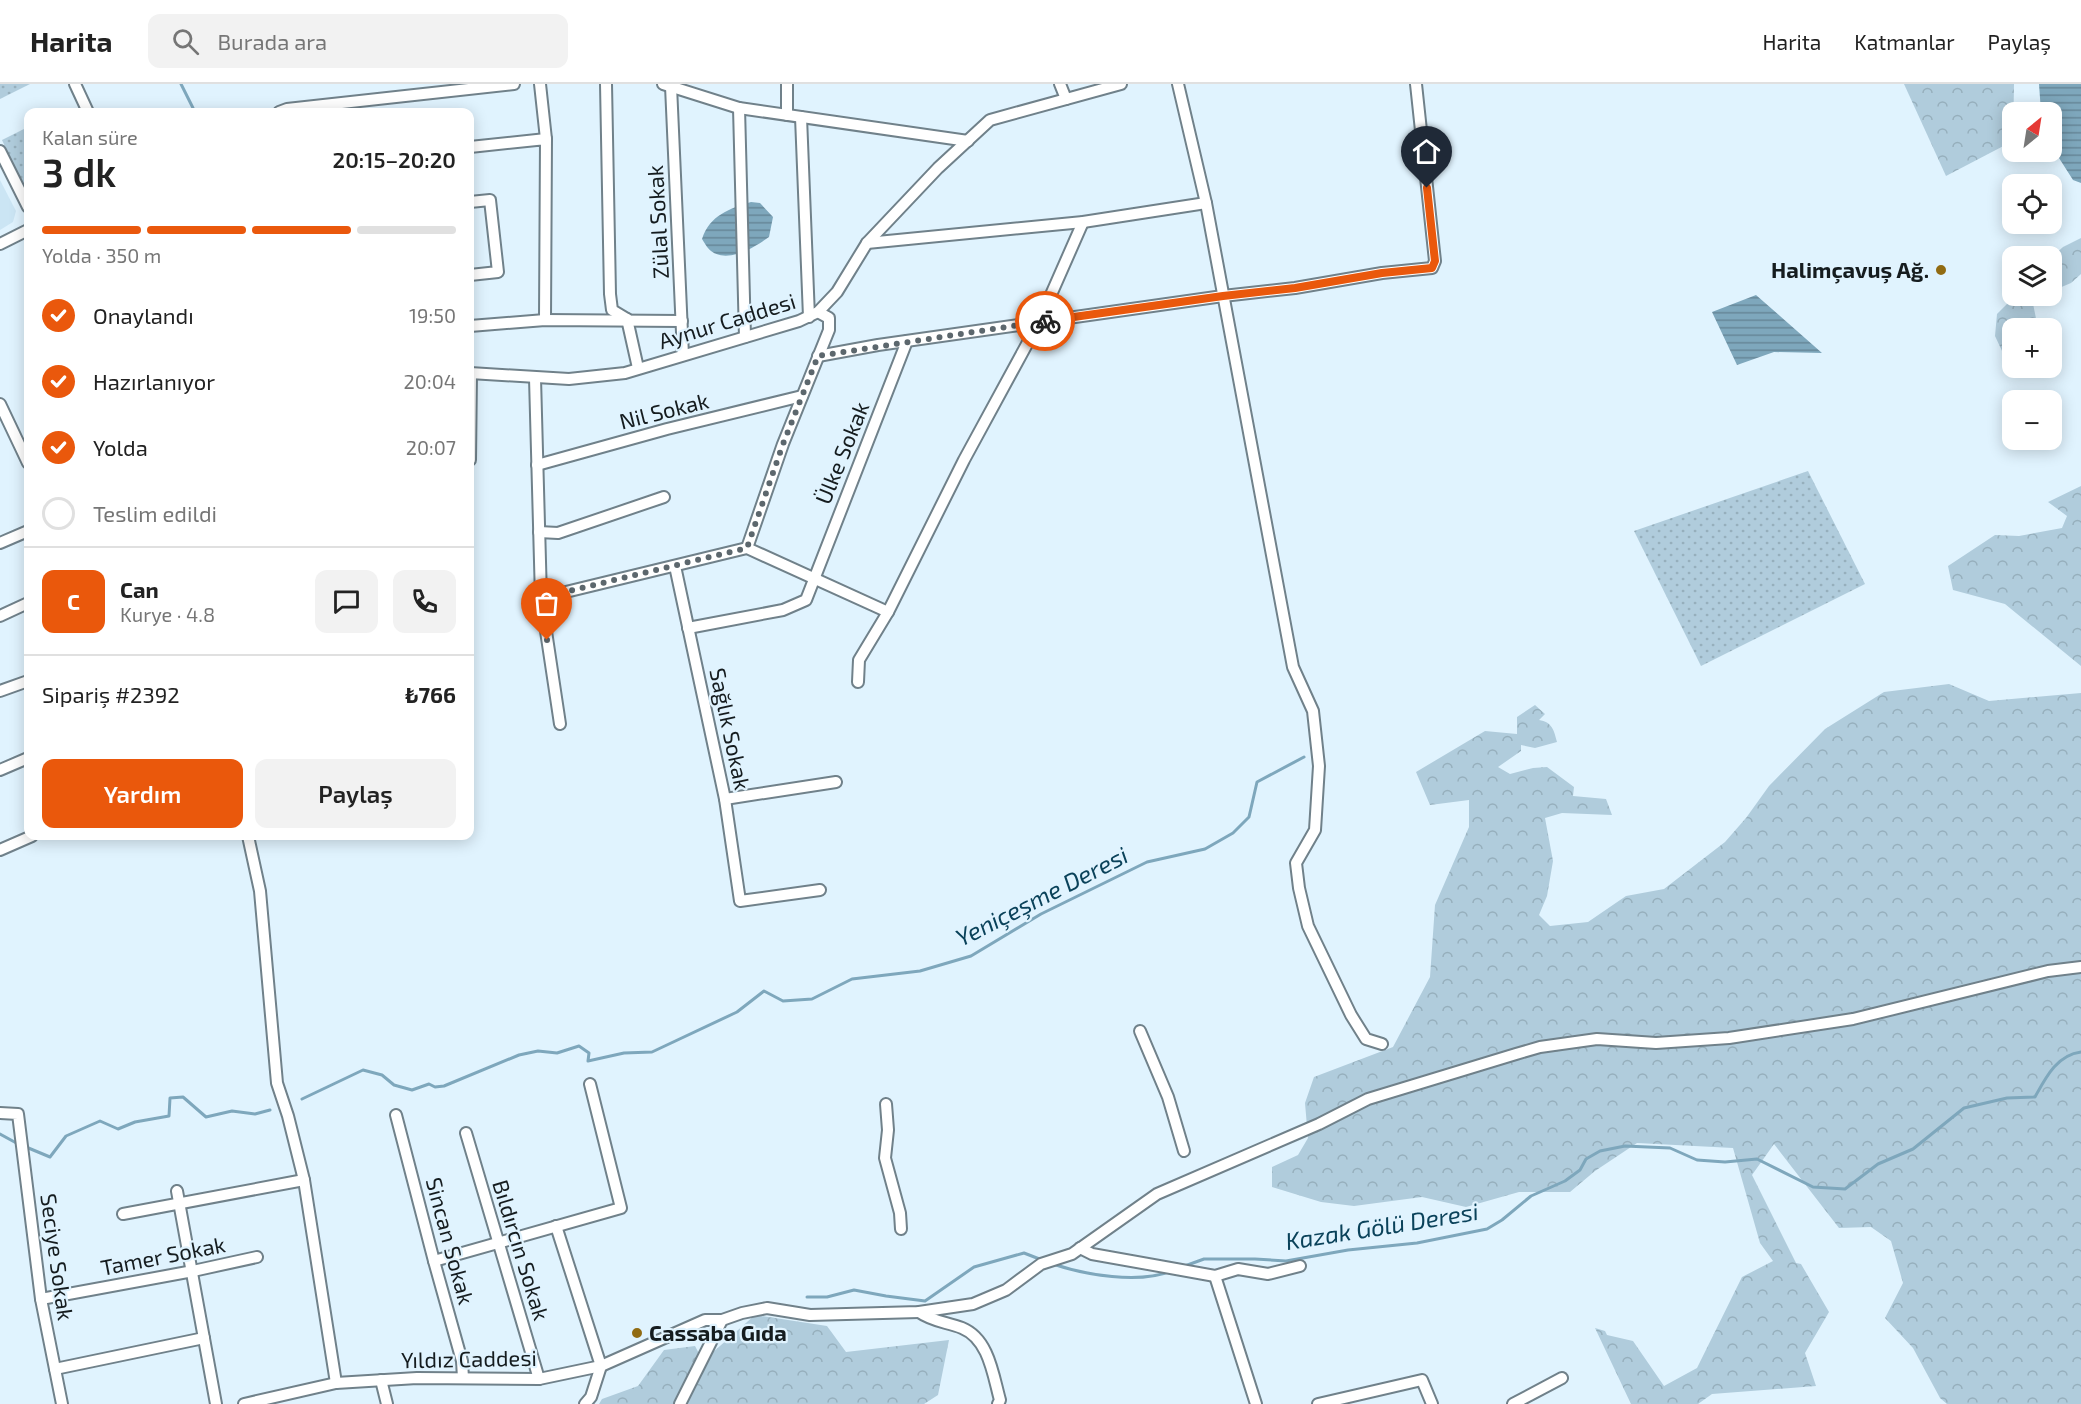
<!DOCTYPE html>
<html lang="tr">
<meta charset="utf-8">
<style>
:root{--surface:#fff;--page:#f2f2f2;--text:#222;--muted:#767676;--line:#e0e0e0;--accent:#ea580c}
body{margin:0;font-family:"Exo 2",sans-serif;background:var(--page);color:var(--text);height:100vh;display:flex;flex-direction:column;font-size:22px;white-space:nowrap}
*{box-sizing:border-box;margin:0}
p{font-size:20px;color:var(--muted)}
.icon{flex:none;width:33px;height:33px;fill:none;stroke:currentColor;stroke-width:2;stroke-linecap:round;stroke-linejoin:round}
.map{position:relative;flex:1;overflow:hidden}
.drawer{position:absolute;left:24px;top:24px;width:450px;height:732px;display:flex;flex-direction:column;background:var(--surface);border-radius:12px;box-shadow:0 3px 15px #0003}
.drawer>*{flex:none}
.needle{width:39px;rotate:30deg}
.tools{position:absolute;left:2002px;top:18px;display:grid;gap:12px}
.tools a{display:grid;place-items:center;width:60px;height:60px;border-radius:12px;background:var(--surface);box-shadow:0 3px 15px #0003;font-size:30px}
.pin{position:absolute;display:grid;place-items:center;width:51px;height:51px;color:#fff;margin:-62px -26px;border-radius:50% 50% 50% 0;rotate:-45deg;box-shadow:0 0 6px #0007}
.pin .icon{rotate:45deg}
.courier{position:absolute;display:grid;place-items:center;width:60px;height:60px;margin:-30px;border:4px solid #ea580c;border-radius:50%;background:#fff;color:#222;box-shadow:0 2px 8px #0007}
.headline em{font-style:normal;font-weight:600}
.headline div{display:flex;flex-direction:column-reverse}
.headline{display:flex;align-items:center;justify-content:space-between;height:102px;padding:0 18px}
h1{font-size:39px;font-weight:600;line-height:45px}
.bar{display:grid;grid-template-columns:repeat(4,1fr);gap:9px 6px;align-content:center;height:72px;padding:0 18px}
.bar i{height:8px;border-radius:4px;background:var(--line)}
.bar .active{background:var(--accent)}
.bar p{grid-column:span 4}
.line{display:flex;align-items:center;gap:15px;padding:0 18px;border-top:2px solid var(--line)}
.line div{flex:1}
.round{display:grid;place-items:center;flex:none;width:63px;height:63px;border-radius:12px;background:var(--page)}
ol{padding:0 18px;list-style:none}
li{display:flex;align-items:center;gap:18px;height:66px}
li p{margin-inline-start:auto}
li .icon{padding:6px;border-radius:50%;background:var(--accent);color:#fff;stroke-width:4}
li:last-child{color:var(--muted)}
li i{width:33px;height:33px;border:3px solid var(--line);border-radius:50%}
.action{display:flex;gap:12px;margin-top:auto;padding:12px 18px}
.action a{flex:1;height:69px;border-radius:12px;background:var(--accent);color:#fff;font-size:24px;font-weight:600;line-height:69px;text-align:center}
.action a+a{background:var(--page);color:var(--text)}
header{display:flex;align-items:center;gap:36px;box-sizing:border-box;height:84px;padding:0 30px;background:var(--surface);border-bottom:2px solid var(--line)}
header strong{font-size:28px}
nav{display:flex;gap:33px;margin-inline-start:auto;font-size:21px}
.search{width:420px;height:54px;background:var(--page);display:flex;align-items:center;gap:15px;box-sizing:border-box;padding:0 21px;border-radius:12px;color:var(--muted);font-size:22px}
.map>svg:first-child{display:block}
.built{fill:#cbe5f4}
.grass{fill:url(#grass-dots)}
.forest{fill:url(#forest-crowns)}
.water{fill:url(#water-rules)}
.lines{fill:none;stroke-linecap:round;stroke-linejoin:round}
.stream{stroke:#7ea7bc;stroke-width:3}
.minor-casing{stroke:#70818a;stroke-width:14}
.minor{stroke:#fff;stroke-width:10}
.done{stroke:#5c676d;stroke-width:6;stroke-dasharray:0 10.8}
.route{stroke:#ea580c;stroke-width:8}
.poi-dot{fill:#916b12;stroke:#e0f3fe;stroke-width:2}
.labels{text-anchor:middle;stroke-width:4.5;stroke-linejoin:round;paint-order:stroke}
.street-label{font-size:22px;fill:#151c1f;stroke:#e0f3fe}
.poi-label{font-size:22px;font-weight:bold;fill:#151c1f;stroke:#e0f3fe;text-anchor:end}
.water-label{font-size:24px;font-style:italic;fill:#0a425a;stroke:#e0f3fe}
</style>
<header>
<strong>Harita</strong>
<div class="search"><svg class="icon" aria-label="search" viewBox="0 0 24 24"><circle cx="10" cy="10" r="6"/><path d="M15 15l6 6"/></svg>Burada ara</div>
<nav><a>Harita</a><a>Katmanlar</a><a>Paylaş</a></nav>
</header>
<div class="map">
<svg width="2081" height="1320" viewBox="0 0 2081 1320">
<defs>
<pattern id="grass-dots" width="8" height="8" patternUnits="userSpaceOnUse" patternTransform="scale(1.5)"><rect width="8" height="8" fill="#b0ccdc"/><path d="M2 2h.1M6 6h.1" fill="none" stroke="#96afbc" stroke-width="1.8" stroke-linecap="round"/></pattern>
<pattern id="forest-crowns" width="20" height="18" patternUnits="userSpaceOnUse" patternTransform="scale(1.5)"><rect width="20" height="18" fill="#b0ccdc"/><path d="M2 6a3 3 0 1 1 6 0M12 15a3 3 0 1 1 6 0" fill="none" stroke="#96afbc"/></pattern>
<pattern id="water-rules" width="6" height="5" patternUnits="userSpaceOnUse" patternTransform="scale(1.5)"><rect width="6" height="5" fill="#7ea7bc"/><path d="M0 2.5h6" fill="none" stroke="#668798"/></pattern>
</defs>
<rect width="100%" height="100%" fill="#e0f3fe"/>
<path class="built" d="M0,96l16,31 -3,11 -13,8z"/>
<g class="grass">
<path d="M0,0h30l-30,15z"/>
<path d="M28,43v69l-26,-56z"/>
<path d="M1808,387l57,113 -164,82 -67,-135z"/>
</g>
<g class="forest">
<path d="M1904,0h110l-1,57 -67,35z"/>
<path d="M2081,154v36l-10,9 -19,8v-34l11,-10z"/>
<path d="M2015,212h25l-8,3 6,29h-25v22l-10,3 -8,-17 2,-22z"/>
<path d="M2081,402v180l-76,-62 -52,-14 -5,-24 47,-31 24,1 43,-8 5,-12 -19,-14z"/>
<path d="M1949,600l40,17 92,-8v711h-134l-7,-6 -27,-50 -28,-30 18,-35 -12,-42 -20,-14 -32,1 -65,-84 -22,31 44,88 5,1 28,48 -24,41 11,33 -104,8 -14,10h-67l-36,-76 10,3 2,4 26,6 31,45 33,-18 45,-91 31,-16 -13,-18 -27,-95 -96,-5 -42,28 -25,21h-51l-53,15 -44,-10 -68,9 -33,-4 -49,-15v-20l26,-12 10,-17 -3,-35 9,-26 79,-30 37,-70 5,-72 34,-78v-27l-39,5 -14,-33 69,-41 32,3v-17l18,-12 10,9 -6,6c13,2 15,10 18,22l-22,6 -14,-3v6l-23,16 12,7 23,-6 14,-1 27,20 -1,9 33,3 6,16 -50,-2 -17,5 8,43 -6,35 -8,19 11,11 38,-4 38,-26 38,-7 61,-47 21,-24 23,-32 56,-57 59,-37z"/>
<path d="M755,1231l72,11 19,26 103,-12 -11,55 -14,9h-325l3,-5 36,-13 26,-36 31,-4 8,15z"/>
</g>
<g class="water">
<path d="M2039,0h42v99l-8,-3 -21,-33v-35h-11z"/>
<path d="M751,118l9,1 13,14 -4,20c-14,10 -41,27 -58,14 -4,-3 -7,-9 -9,-12 8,-24 27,-30 49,-37z"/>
<path d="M1756,211l66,58 -48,-1 -37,13 -25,-53z"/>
</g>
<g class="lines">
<g class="stream">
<path d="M181,0l12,24"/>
<path d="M302,1015l61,-29 19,5 12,10 18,5 17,-6 6,3 9,-1 75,-31 19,-4 19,2 22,-7 10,7 -1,8 36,-8 28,-1 85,-40 27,-21 19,10 29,-2 40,-20 68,-8 51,-15 70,-42 106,-52 58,-13 28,-16 16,-16 8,-35 47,-25"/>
<path d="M0,1050l20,11"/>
<path d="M26,1063l24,10 16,-21 34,-15 18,8 17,-7 34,-6 1,-18 13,-1 23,20 26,-6 23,3 15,-4"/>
<path d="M1053,1180c32,11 86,20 118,7"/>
<path d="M1182,1183l22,-8h51l31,2 62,-11 69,-7 70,-14 15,-9 29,-24 34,-15 15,-11 6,-11 14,-8 25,-5 45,2 27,12 28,2 32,-3 56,28 32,2 33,-25 35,-15 51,-41 43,-10 28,-1c11,-20 22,-42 46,-45"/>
<path d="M807,1213h20l27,-7 32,6 39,5 49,-34 50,-14 18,7"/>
</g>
<defs>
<g id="minor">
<path d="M75,0l13,28"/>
<path d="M540,0l6,55"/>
<path d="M606,0l4,210 2,16 15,9"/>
<path d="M663,0l76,24 229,33"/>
<path d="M1060,0l6,15"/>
<path d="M1178,0l28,119 87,464 20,44 6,55 -4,64 -19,33 3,25 9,38 43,89 15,24 16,5"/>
<path d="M671,2l12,269"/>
<path d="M739,24l6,229"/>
<path d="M279,28l8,-3 227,-25"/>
<path d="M787,31v-31"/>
<path d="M801,33l8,200"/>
<path d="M470,63l76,-8 -1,181"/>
<path d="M0,67l28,56"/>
<path d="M470,118l20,-2 8,72 -28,3"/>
<path d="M867,159l216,-21 123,-19"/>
<path d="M0,160l28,-14"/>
<path d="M627,235l11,49"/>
<path d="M470,242l75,-6 137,1"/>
<path d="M818,272l60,-11 345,-49 72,-8 87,-15 50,-5 3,-7 -19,-177"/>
<path d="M470,289l99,6 56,-6 174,-52 19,-9 19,-20 30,-49 71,-75 52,-48 131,-36"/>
<path d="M535,294l6,220 19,126"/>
<path d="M0,320l28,59"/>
<path d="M470,376l1,-87"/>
<path d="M537,381l130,-36 135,-33"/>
<path d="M539,448l19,1 106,-36"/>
<path d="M0,459l28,-12"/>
<path d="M747,464l36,-104 46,-114v-12l-11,-6"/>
<path d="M675,482l50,233 15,102 80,-11"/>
<path d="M541,514l206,-50 141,64"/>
<path d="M0,532l28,-13"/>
<path d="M688,544l95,-18 23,-10 101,-259"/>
<path d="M858,598l1,-22 29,-48 76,-152 75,-138 44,-100"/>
<path d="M0,607l28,-10"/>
<path d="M0,686l28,-12"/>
<path d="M725,715l111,-17"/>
<path d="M248,752l12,55 17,192 11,33 16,64 32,203"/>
<path d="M0,766l32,-14"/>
<path d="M1140,947l28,66 16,54"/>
<path d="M886,1020l2,26 -3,28 15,55 1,16"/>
<path d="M0,1029l18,1 23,185 21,105"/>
<path d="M396,1031l38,146 28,100 1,17"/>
<path d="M466,1049l73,246"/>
<path d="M177,1107l39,213"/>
<path d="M123,1130l181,-34"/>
<path d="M556,1142l45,140 -10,31 -6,7"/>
<path d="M1080,1164l12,6 123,22 23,-7 30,5 32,-8"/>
<path d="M434,1177l187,-53 -31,-124"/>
<path d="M1215,1192l41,128"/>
<path d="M41,1215l152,-28 64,-14"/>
<path d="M919,1228c14,10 28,10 43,16 27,11 31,47 38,72l-2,4"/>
<path d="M55,1285l149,-31"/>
<path d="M381,1296l6,24"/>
<path d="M244,1320l92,-21 81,-5 122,1 62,-13 104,-46h17l20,-7 25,-5 43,7 109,-3 54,-8 33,-14 35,-26 31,-10 85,-60 162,-70 49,-25 148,-45 24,-7 57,-8 59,4 73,-5 124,-19 195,-48 33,-4"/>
<path d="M680,1320l42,-84"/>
<path d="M1318,1320l104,-24 10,24"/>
<path d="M1513,1320l49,-26"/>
</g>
</defs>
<use href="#minor" class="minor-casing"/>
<use href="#minor" class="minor"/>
</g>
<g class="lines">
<path class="done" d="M547,556l-7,-42 207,-50 36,-104 35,-88 227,-35"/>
<path class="route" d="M1045,237l178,-25 72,-8 87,-15 50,-5 3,-7 -8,-73"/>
</g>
<g class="poi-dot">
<circle cx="1941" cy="186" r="6"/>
<circle cx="637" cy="1249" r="6"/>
</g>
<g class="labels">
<g class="street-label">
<text transform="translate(658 138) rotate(-93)" y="8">Zülal Sokak</text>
<text transform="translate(727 237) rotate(-17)" y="8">Aynur Caddesi</text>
<text transform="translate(664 327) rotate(-14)" y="8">Nil Sokak</text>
<text transform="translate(842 369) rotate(-68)" y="8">Ülke Sokak</text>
<text transform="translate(730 645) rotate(78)" y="8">Sağlık Sokak</text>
<text transform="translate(450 1157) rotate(75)" y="8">Sincan Sokak</text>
<text transform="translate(521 1166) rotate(73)" y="8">Bıldırcın Sokak</text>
<text transform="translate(163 1172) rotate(-11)" y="8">Tamer Sokak</text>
<text transform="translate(57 1173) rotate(82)" y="8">Seciye Sokak</text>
<text transform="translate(469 1275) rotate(-1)" y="8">Yıldız Caddesi</text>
</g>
<g class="poi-label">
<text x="1929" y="194">Halimçavuş Ağ.</text>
<text x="649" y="1257" text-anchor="start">Cassaba Gıda</text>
</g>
<g class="water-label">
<text transform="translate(1042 813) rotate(-27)" y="8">Yeniçeşme Deresi</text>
<text transform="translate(1382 1143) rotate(-9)" y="8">Kazak Gölü Deresi</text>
</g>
</g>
</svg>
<div class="tools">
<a><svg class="needle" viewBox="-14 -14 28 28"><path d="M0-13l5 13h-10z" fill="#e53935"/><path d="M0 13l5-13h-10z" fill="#767676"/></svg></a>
<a><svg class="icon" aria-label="locate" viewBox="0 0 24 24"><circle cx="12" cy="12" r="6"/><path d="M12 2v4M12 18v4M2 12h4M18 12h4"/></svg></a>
<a><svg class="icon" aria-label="layers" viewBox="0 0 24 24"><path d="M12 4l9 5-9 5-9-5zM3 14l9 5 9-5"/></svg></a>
<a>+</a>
<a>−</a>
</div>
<div class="pin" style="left:547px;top:556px;background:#ea580c"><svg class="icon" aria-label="bag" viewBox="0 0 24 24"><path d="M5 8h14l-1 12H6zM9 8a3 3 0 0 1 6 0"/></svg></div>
<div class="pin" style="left:1427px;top:104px;background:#1f2937"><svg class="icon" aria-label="home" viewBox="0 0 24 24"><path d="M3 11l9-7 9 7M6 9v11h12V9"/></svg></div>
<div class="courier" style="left:1045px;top:237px"><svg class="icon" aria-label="bike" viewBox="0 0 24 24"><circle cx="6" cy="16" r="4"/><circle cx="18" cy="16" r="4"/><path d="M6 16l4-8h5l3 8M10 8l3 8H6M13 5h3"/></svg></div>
<section class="drawer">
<div class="headline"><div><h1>3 dk</h1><p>Kalan süre</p></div><em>20:15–20:20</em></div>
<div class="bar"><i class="active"></i><i class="active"></i><i class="active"></i><i></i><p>Yolda · 350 m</p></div>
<ol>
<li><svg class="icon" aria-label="check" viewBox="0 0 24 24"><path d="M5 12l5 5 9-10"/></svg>Onaylandı<p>19:50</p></li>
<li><svg class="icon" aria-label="check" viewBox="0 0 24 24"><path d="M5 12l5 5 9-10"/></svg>Hazırlanıyor<p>20:04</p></li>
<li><svg class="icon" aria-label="check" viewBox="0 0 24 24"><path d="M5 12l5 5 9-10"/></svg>Yolda<p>20:07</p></li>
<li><i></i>Teslim edildi</li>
</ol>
<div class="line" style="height:108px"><b class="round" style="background:var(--accent);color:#fff">C</b><div><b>Can</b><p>Kurye · 4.8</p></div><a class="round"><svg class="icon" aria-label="chat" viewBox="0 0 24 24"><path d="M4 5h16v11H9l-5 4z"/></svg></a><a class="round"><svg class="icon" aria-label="phone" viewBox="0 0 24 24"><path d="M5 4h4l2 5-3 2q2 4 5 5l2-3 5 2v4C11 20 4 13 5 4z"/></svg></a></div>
<div class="line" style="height:78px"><div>Sipariş #2392</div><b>₺766</b></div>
<div class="action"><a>Yardım</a><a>Paylaş</a></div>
</section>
</div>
